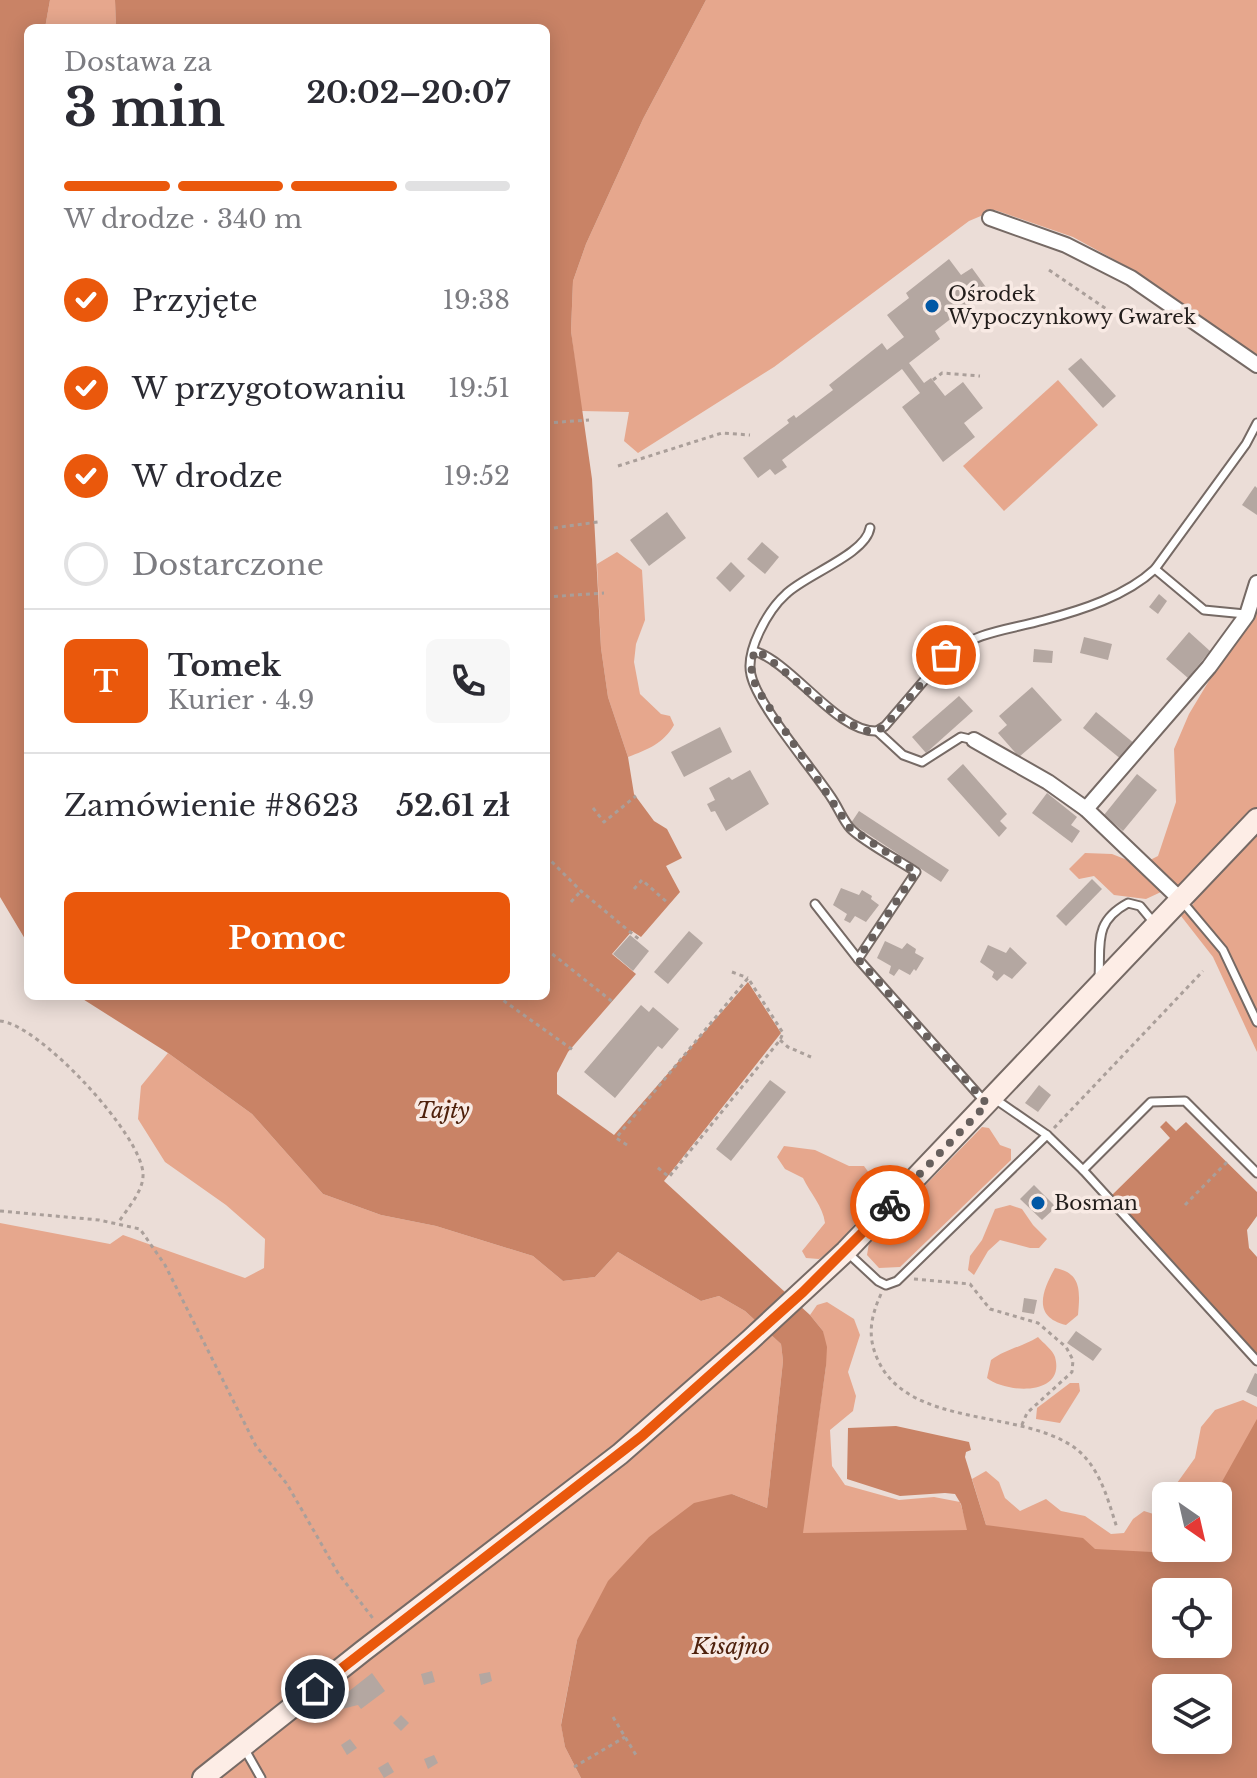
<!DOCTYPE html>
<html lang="pl">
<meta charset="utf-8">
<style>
:root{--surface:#fff;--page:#f7f7f7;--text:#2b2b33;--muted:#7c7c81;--line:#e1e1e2;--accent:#ea580c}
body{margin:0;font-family:"Libre Baskerville",serif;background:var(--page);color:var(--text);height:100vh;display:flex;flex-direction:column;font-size:30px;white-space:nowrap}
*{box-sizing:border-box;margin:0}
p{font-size:26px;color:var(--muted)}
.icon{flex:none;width:44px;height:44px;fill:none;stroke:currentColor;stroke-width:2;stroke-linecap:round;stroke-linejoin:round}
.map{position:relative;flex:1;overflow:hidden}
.details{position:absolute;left:24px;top:24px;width:526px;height:976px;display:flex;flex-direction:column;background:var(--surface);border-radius:12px;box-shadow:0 4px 20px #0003}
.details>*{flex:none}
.needle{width:52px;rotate:146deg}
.buttons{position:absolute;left:1152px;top:1482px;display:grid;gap:16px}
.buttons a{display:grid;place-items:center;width:80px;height:80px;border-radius:12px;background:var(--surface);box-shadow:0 4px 20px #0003;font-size:40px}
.pin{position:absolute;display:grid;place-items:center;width:68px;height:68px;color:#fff;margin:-34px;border:4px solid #fff;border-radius:50%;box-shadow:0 2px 8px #0007}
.courier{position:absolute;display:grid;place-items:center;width:80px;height:80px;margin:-40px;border:6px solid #ea580c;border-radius:50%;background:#fff;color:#222;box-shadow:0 2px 10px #0007}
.head em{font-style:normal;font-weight:700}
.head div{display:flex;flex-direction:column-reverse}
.head{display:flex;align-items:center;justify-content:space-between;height:136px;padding:0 40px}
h1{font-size:52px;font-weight:700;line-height:60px}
.bar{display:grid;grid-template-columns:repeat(4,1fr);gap:12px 8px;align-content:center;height:96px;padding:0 40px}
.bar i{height:10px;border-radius:6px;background:var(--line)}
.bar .active{background:var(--accent)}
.bar p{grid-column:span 4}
.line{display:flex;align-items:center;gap:20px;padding:0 40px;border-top:2px solid var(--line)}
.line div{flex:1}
.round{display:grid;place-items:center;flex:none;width:84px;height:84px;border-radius:12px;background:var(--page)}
ol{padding:0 40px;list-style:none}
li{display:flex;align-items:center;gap:24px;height:88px}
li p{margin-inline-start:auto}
li .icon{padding:8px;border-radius:50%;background:var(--accent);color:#fff;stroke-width:4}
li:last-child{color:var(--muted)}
li i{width:44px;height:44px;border:4px solid var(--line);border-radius:50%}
.primary-button{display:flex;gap:16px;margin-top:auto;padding:16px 40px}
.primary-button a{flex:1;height:92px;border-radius:12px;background:var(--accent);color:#fff;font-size:32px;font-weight:700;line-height:92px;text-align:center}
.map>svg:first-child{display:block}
.green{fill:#e6a78d}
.water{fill:#c98366;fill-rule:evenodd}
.building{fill:#b4a7a1}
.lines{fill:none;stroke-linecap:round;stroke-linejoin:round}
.lane-casing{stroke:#766a65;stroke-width:11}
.street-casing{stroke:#766a65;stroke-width:18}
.secondary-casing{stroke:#766a65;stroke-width:24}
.path{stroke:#aa9f9a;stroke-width:3;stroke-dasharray:4 4;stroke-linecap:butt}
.lane{stroke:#fff;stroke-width:7}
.street{stroke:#fff;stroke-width:14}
.secondary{stroke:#fdede6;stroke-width:20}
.done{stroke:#68605d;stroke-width:8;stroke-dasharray:0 14.4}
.route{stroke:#ea580c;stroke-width:10}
.poi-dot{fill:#0057a5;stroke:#f8eae4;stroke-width:3}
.labels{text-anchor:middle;stroke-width:7;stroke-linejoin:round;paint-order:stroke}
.poi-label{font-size:20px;fill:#221d1b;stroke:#f8eae4;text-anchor:start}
.water-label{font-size:22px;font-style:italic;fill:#4f210c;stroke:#f8eae4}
</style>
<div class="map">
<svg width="1257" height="1778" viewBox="0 0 1257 1778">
<rect width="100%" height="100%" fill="#ebddd7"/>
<g class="green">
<path d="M50,0h65l1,28h-71z"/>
<path d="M706,0h551v356l-122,-85 -62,-34 -78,-27 -26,11 -195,146 -136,86 -14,-12 5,-29 -48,-1 -10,-80 2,-50 13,-37 57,-125z"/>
<path d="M1058,380l40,45 -94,86 -41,-45z"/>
<path d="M617,552l25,18 3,50 -9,24 -2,18 6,32 21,20 9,2 4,9c-10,18 -27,25 -46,32l-20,-60 -7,-49 -4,-84z"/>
<path d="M1257,601v451l-44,-95 -32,-41 13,-13 -18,-18 -30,14 -32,-4 -20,-19 -15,3 -10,-10 16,-16 27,1 28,11 18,-9 18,-54 -2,-53 15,-35z"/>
<path d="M168,1053l84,61 71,80 58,21 55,11 97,30 30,25 32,-4 23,-25 83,49 18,-5 26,15 36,33 2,17 -16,147 -35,-14 -155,146 -16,84 4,23 16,31h-581v-555l110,21 13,-9 122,43 19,-10 1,-29 -39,-34 -61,-43 -27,-43 3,-33z"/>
<path d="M982,1127l7,1 11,17 11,4v11l-111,107 -21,1 -12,-13 2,-12z"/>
<path d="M784,1146l31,4 34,16h15l5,7 3,31 -38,44 -15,11 -13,-1 -4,-7 23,-28c-2,-17 -15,-30 -22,-45l-18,-9 -8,-12z"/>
<path d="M1010,1205l12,4 11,16 14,14 -8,9h-9l-30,-8 -12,11 -14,24 -6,-5 2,-14 12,-16 13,-31z"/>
<path d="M1055,1268c27,5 25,24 23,47l-12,10c-34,-8 -24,-34 -11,-57z"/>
<path d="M827,1302l27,17 6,16 -12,37 8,24 -3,15 -23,19 2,36 13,19 54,15 35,-3 26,5 23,76 -181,-45 24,-167 -3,-35 -13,-16 7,-10z"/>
<path d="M1038,1337c5,6 15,13 17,20 11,40 -50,36 -68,21l4,-18c15,-11 31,-13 47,-23z"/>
<path d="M1070,1383h9l1,8 -20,32 -24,-4 1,-11z"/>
<path d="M1243,1400l14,7v125l-91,60 -180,-67 -14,-46 14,-8 13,11 6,16 15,13 26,-12 15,12 24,5 26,18 13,-1 9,-14 11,-8 22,7v30h52v-52h-42l1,-13 18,-25 6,-31 14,-17z"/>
</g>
<g class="water">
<path d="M0,0h50l-5,28h-17v916l-28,-47z"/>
<path d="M115,0h591l-63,119 -57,125 -13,37 -2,50 21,148 9,169 7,49 20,60 6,37 20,27 13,8 15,29 -16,8 14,26 -39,45 -9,-6 -20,23 24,20 -68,78 -11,21v21l57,41 134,-153 33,51 -117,148 146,134 13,16 4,16 -1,19 -23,167 164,-3 -6,-26 -6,-10 -10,-1 -45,3 -53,-17 1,-51 48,-2 73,16 2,8 -5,2 -1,5 21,68 97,13 12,11 76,4 8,-5h39v-52h-4l43,-77v359h-676l-16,-31 -4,-22 16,-85 31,-59 41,-44 45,-34 38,-9 35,14 16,-147 -2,-17 -36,-33 -26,-15 -18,5 -83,-49 -23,25 -32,4 -30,-25 -97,-30 -55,-11 -58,-21 -71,-80 -84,-61 -90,-57h468v-968h-430zM1166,1592h52v52h-52zM1166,1688h52v52h-52z"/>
<path d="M1166,1121l10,10 10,-9 71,70v24l-10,14 2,18 8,9v97l-146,-158 59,-58 -10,-11z"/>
</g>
<g class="building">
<path d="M949,259l12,16 11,-7 16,22 -53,41 5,8 -31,24 15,20 7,-5 14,18 18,-14 20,26 -19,15 11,14 -32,25 -41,-55 18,-14 -18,-24 -120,91 5,7 -12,8 -5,-6 -12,9 -15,-20 46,-35 -2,-3 7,-5 2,3 37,-28 -4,-5 53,-42 5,7 17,-13 -17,-22 22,-17 -3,-5z"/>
<path d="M1081,358l35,38 -13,12 -35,-39z"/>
<path d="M1255,486l2,2v27l-15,-10z"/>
<path d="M667,512l19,26 -37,28 -19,-26z"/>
<path d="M762,542l17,15 -14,17 -18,-15z"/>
<path d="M731,562l14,14 -15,16 -14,-14z"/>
<path d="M1159,594l8,7 -9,13 -9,-7z"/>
<path d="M1189,632l21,19 -22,27 -22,-19z"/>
<path d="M1084,637l28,7 -4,16 -28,-7z"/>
<path d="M1034,649l19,2 -1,12 -19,-1z"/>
<path d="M1032,687l30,33 -43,37 -21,-24 9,-8 -8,-9z"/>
<path d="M959,696l14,15 -47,42 -14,-16z"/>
<path d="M1096,712l39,32 -13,16 -39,-32z"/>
<path d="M720,727l12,25 -48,25 -13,-25z"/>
<path d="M963,764l44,50 -7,7 7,7 -8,9 -52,-58z"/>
<path d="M750,770l19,34 -43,27 -11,-20 -4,1 -4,-8 8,-4 -6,-12 20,-11 3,3z"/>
<path d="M1137,774l20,16 -34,41 -19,-16z"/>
<path d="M1047,793l30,24 -6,8 9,6 -8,12 -40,-30z"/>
<path d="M859,811l90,59 -8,12 -90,-59z"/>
<path d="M1092,879l10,10 -36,37 -10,-10z"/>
<path d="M841,888l18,7 3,-5 10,6 -1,3 8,6 -13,17 -11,-6 -5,7 -6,-3 3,-6 -14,-9z"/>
<path d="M689,931l14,12 -35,41 -14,-12z"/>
<path d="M630,935l19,16 -16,20 -20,-17z"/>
<path d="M885,941l17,8 5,-6 9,6 -1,4 9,5 -8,13 -2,-2 -4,6 -11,-6 -5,7 -5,-3 2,-7 -14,-8z"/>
<path d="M988,945l18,8 4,-6 17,16 -15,16 -8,-5 -7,7 -5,-4 2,-5 -14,-10z"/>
<path d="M641,1005l8,7 4,-5 26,22 -17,20 -4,-3 -43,52 -31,-26z"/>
<path d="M770,1080l16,12 -55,69 -15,-12z"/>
<path d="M1039,1085l12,10 -13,17 -13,-9z"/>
<path d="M1034,1185l22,22 -14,13 -22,-21z"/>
<path d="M1024,1298l13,2 -3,14 -12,-2z"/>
<path d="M1076,1331l26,18 -9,12 -26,-18z"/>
<path d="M1255,1373l2,1v23l-11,-5z"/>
<path d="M432,1671l3,11 -11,3 -3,-11z"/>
<path d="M490,1672l2,9 -11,4 -2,-11z"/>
<path d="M372,1673l13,18 -24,18 -3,-4 -20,5 -4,-7z"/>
<path d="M401,1715l8,8 -8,8 -8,-8z"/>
<path d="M350,1739l7,9 -10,7 -6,-10z"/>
<path d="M434,1755l4,8 -10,6 -4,-10z"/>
<path d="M388,1762l6,10 -10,6 -6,-10z"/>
</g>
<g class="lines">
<defs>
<g id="lane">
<path d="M1155,569l49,41 41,4"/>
<path d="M754,651c38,11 83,82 123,80l8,-5 61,-71c32,-24 62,-25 98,-35 38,-10 82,-24 111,-51l91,-125 11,-21"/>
<path d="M877,731l26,24 19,7 39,-25 13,3"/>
<path d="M1181,900l42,50 34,72"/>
<path d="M815,904l43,55 127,143"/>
<path d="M858,959l58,-87c-16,-11 -54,-31 -66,-44 -7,-8 -12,-21 -19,-31 -19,-29 -73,-91 -80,-122 -6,-24 17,-65 35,-81 19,-19 80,-40 84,-66"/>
<path d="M1099,978c2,-35 -6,-56 29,-75l12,3 15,18"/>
<path d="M995,1099l52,36 36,35 68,-68 34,-1 72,72"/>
<path d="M1083,1170l174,191"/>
<path d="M849,1254l29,27 8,4 11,-4 150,-146"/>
<path d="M244,1748l17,30"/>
</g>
<g id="street">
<path d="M990,218l76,27 65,33 126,87"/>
<path d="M974,740l74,42 38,27 95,91"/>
<path d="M1086,809l123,-142 38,-52 10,-32"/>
</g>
<path id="secondary" d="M203,1778l160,-127 257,-197 129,-113 97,-90 411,-432"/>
</defs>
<use href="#lane" class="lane-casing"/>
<use href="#street" class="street-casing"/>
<use href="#secondary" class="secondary-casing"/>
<g class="path">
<path d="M1049,270l59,40"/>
<path d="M933,380l9,-7 38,3"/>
<path d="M546,423l43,-3"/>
<path d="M618,466l104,-33 28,2"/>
<path d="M546,529l52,-7"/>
<path d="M546,597l58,-4"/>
<path d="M593,808l11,14 32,-26"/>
<path d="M546,856l35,35 60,50"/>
<path d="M634,889l8,-9 27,24"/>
<path d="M571,902l10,-11"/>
<path d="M546,932l1,-2"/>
<path d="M546,949l68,54"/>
<path d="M732,972l16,6"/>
<path d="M497,996l76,54"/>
<path d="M0,1021c39,3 142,114 143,153 1,17 -17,36 -25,49"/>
<path d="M780,1040l8,7 23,10"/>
<path d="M1054,1128l149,-157"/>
<path d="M627,1145l-11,-7 132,-160 35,55 -3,7 -111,137 -12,-10"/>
<path d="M1185,1205l42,-43"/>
<path d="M0,1211l99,9 41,9 25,36 91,181 31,38 51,89 37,48"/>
<path d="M914,1279l56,5 20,25 48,14 28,24 7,13 -1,12 -45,41 -6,14"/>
<path d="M881,1294c-10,22 -14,41 -4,64 30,71 143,50 198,90 25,19 33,52 42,80"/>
<path d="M613,1717l23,38"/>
<path d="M574,1767l51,-30"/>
</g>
<use href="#lane" class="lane"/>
<use href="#street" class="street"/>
<use href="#secondary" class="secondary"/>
</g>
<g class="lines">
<path class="done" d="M890,1205l97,-101 -129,-145 58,-87 -66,-44 -91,-136 -8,-17 3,-24 5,1c27,17 82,74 109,79 6,2 12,-2 17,-5l61,-71"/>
<path class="route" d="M315,1689l327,-253 161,-144 87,-87"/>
</g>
<g class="poi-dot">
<circle cx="932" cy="306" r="8"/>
<circle cx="1038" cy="1203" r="8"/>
</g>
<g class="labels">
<g class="poi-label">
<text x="948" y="301">Ośrodek<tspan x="948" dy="23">Wypoczynkowy Gwarek</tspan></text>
<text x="1054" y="1210">Bosman</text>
</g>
<g class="water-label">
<text x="443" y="1118">Tajty</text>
<text x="731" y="1654">Kisajno</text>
</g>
</g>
</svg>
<div class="buttons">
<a><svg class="needle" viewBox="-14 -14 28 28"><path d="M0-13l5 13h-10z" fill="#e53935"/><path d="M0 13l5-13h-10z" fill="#7c7c81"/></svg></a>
<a><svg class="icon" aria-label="locate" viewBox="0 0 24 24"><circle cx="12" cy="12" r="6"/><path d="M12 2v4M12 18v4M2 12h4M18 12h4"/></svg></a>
<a><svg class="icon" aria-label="layers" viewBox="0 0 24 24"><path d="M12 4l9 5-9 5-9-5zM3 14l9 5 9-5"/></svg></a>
</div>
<div class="pin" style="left:946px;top:655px;background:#ea580c"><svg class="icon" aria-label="bag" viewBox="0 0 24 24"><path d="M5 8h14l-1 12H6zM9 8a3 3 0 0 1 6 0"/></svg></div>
<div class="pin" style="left:315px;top:1689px;background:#1f2937"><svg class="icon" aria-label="home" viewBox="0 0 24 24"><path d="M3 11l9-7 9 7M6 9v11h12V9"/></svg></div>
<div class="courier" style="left:890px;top:1205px"><svg class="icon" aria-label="bike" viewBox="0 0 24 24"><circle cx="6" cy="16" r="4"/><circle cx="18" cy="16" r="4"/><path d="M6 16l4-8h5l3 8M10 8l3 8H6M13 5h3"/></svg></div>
<section class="details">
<div class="head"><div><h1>3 min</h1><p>Dostawa za</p></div><em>20:02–20:07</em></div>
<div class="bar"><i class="active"></i><i class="active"></i><i class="active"></i><i></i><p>W drodze · 340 m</p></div>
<ol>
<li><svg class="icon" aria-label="check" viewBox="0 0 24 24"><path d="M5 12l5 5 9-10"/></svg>Przyjęte<p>19:38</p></li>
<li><svg class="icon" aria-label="check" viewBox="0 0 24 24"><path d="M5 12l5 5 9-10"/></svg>W przygotowaniu<p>19:51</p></li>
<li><svg class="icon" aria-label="check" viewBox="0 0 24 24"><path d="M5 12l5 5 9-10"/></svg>W drodze<p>19:52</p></li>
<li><i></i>Dostarczone</li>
</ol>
<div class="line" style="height:144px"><b class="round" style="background:var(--accent);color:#fff">T</b><div><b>Tomek</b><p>Kurier · 4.9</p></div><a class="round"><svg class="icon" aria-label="phone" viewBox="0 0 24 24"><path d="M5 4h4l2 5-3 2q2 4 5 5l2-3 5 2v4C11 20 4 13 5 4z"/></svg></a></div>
<div class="line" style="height:104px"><div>Zamówienie #8623</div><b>52.61 zł</b></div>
<div class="primary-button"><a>Pomoc</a></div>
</section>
</div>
